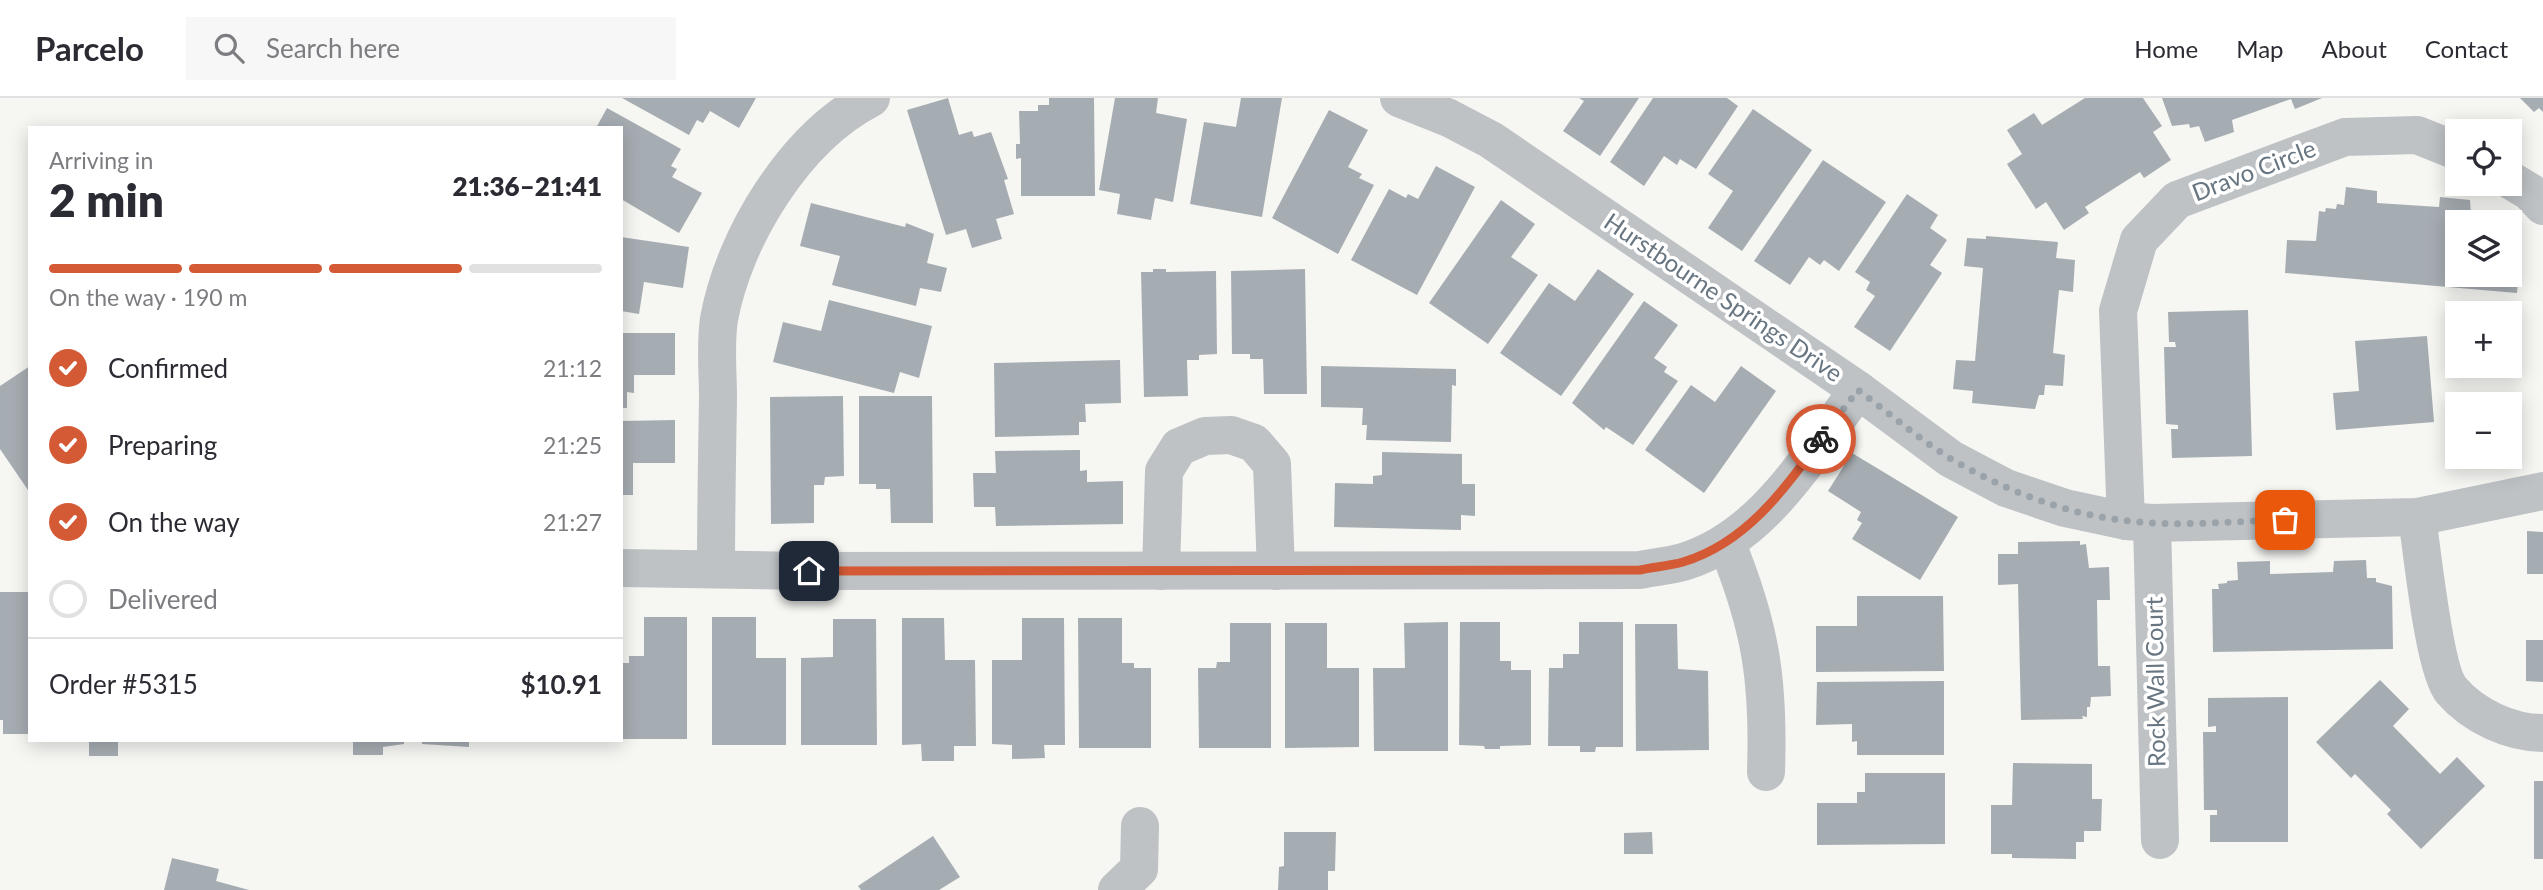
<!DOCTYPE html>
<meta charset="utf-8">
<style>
:root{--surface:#fff;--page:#f7f7f7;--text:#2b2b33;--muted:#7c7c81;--line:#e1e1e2;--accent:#d45a35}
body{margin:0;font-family:Lato,sans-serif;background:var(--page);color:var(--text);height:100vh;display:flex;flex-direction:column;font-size:26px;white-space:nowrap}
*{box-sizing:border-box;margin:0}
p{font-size:23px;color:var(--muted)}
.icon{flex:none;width:38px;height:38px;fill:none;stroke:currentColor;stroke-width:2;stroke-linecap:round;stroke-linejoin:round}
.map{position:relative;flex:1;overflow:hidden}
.side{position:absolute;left:28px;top:28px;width:595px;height:616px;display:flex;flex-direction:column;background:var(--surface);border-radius:0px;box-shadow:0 4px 18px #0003}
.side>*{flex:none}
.tools{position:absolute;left:2445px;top:21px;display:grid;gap:14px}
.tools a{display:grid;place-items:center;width:77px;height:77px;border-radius:0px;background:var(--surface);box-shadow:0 4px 18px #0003;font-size:35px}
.pin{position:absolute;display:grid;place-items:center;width:60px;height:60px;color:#fff;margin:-30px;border-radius:14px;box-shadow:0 4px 10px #0006}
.courier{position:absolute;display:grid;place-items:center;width:70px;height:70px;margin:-35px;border:5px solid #d45a35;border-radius:50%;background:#fff;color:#222;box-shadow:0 2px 9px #0007}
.overview em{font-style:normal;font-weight:800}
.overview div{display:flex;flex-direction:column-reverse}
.overview{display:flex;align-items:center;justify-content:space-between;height:119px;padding:0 21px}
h1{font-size:46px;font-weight:800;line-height:52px}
.bar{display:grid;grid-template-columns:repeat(4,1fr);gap:10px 7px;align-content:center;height:84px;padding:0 21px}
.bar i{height:9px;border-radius:5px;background:var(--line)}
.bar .current{background:var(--accent)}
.bar p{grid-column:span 4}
.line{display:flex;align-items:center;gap:18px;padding:0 21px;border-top:2px solid var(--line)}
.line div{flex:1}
ol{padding:0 21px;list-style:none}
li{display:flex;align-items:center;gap:21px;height:77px}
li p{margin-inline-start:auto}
li .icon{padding:7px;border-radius:50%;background:var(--accent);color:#fff;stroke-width:4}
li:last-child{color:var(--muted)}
li i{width:38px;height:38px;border:4px solid var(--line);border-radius:50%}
header{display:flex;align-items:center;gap:42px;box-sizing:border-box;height:98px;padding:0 35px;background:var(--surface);border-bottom:2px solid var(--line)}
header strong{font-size:33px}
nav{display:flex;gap:38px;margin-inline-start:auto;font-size:24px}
.search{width:490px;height:63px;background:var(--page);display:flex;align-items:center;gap:18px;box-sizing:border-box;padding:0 24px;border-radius:0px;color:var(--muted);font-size:26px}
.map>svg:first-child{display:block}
.building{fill:#a6adb2}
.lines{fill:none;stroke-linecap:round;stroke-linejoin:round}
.minor{stroke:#bec2c5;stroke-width:38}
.done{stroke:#9aa3aa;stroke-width:7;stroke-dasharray:0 12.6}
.route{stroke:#d45a35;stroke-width:9}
.labels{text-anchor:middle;stroke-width:7;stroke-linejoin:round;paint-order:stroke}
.street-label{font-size:24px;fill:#687682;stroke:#fff}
</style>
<header>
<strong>Parcelo</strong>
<div class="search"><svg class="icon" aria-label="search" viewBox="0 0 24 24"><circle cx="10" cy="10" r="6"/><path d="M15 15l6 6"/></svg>Search here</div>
<nav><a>Home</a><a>Map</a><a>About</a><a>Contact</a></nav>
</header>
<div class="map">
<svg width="2543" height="792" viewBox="0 0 2543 792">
<rect width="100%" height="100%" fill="#f6f6f3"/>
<g class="building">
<path d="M622,0h134l-17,30 -29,-17 -7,12 -6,-3 -8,15z"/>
<path d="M948,0l11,37 13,-4 2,6 17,-5 17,47 -4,1 10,34 -18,5 6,20 -30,9 -6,-19 -20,6 -39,-125z"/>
<path d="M1049,0h45l1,98h-74v-38l-5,1v-15h4l-1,-33h19v-6h11z"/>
<path d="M1115,0h43l-2,15 31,6 -14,83 -18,-4 -4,22 -34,-6 3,-20 -21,-4z"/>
<path d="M1241,0h41l-20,119 -72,-13 14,-82 32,5z"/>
<path d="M1579,0h60l-39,58 -37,-25 21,-30z"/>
<path d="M1653,0h74l11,8 -42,63 -16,-10 -3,6 -13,-9 -20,30 -34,-24z"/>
<path d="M2085,0h58l19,28 -9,6 18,28 -27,18 -4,-6 -55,35 4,6 -25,17 -18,-28 -10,7 -29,-45 15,-10 -15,-24 27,-17 8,12z"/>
<path d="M2162,0h160l-27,11 -4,-10 -59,21 2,12 -29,10 -6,-16 -9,2 -1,-4 -17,2z"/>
<path d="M2520,0h23v14l-4,-4 -5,4z"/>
<path d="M607,10l74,41 -10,17 6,3 -5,8 30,16 -23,40 -58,-34v-71h-25z"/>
<path d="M1753,11l59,41 -70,101 -34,-23 25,-37 -25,-17z"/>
<path d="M1329,12l39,20 -20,37 14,7 -3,4 15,7 -36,69 -66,-36z"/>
<path d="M1823,62l63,42 -47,69 -15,-11 -4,5 -11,-8 -19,28 -36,-24z"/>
<path d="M1436,68l39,21 -58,108 -66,-35 38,-71 17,9 2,-4 10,5z"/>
<path d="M2346,89l31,4v12l62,4 1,-10 30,3 1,15 7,2 1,5h-22v53h53v-17l10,1 -3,34 -232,-20 2,-33 29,1 3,-30 6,1 1,-4 10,1 1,-5 7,1z"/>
<path d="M1907,96l31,21 -8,13 17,12 -17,25 12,8 -52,78 -36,-24 21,-31 -9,-6 4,-8 -15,-10z"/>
<path d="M1501,102l34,24 -24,33 27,18 -50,69 -59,-41z"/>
<path d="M811,105l94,24 1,-4 28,11 -7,29 20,5 -6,24 -21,-4 -4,18 -84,-21 8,-29 -40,-10z"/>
<path d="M1986,138l72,6 -2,16 19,2 -2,32 -14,-2 -6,63 12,2 -2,31 -18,-1 -1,10h-5l-4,14 -63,-6 1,-12 -20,-2 3,-29 19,1 8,-93 -19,-2 3,-28 19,1z"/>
<path d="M621,139l68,10 -6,41 -39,-6 -5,32 -18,-3z"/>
<path d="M1153,171h13v3l50,-1 1,83 -18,1v5h-12l1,36 -44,1 -3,-125h12z"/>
<path d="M1305,171l2,125h-43l-1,-35h-13v-5h-18l-1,-83z"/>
<path d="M1598,171l36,25 -73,102 -61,-43 49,-70 26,18z"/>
<path d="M829,202l103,26 -13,52 -19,-6 -6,21 -121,-31 10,-40 38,9z"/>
<path d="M1644,203l34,24 -24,33 13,9 -3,5 14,9 -45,64 -27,-18 -2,3 -32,-27z"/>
<path d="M2248,212l4,146 -80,2 -1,-29h7v-4l-12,-1 -2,-77h12l-1,-5h-6l-1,-30z"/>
<path d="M621,235h54v42h-41v18l-7,-1v16h-6z"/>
<path d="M2427,238l7,86 -98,8 -3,-37 26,-2 -4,-50z"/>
<path d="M1120,262l1,43 -36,1 1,18h-7v13l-84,2 -1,-74z"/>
<path d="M30,268v127l-30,-44v-63z"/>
<path d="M1321,268l135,3v17l-4,-1 -1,57 -85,-2 1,-15h-5l1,-17 -42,-1z"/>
<path d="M1741,268l35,25 -72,102 -59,-43 46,-65 24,17z"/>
<path d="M843,298l1,80 -19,1 -1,8h-10v38l-43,1 -1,-127z"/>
<path d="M859,298h73l1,127h-42l-1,-34h-14v-5h-17z"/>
<path d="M675,322v43h-42v32h-12v-74z"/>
<path d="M1080,352v21l7,-1v12l36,-1v43l-127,2 -1,-19h-21l-1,-34h23l-1,-22z"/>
<path d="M1382,354l80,2v30h13v32l-14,-1v15l-127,-3 1,-44 38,1v-8l9,-1z"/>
<path d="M1852,355l106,64 -38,63 -68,-41 10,-16 -5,-3 4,-8 -33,-21z"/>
<path d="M2527,433l16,1v42h-16z"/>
<path d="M2080,443v4l6,-1 3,24 20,-1 1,33h-13l1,66h12l1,30 -20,1 -1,10h-3v10l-5,-1 1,3 -62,1 -3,-136 -20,1v-31h20v-12z"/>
<path d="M2366,462l1,18h9v4l16,4 1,63 -180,3 -1,-63h7l-1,-5 9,-1v-2l11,-1 -1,-18 33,-1v13l63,-2 1,-11z"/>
<path d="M0,494h28l2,142h-27v-14h-3z"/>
<path d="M1857,498h86l1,75 -128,1v-46h41z"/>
<path d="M644,519h43v122h-66v-76h8v-7h15z"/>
<path d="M712,519h44v41h30v87h-74z"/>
<path d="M902,520h42l1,42h30l1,86h-22v15h-32l-1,-17 -19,1z"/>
<path d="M1022,520h42l1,127h-21l1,13 -33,1v-14l-20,-1v-84h30z"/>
<path d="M1078,520h44v45h12v5h17v80h-72z"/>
<path d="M833,521h43l1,126h-76v-87l32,-1z"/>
<path d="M1448,524v129h-74l-1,-83h32l-1,-45z"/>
<path d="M1460,524h40v39h11v9h20v75l-31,1v3h-15l-1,-3 -25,-1z"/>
<path d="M1579,524h44v125h-27l-1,5h-15v-6h-32l1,-78h14v-14h16z"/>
<path d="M1230,525h41v125h-72l-1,-80h18l1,-6h13z"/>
<path d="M1285,525h42v45h32v79l-74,1z"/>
<path d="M1635,526h42l1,45 30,2 1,79 -73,1z"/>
<path d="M2526,542h17v42l-17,-1z"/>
<path d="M2380,582l29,29 -16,17 47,48 17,-17 28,29 -64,63 -34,-35 4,-4 -36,-36 -4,4 -35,-36z"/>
<path d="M1944,583v74h-87v-14l-5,1v-18l-36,1 1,-43z"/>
<path d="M2288,599v145h-78v-27h7v-5h-13l-1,-78h13v-6l-8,1v-29z"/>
<rect x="89" y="642" width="29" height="16"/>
<path d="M353,642h51v4l-21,3v8h-30z"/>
<path d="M422,642h47v7l-47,-3z"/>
<path d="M2013,665l79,1v35h10l-1,32h-17v11h-8v17l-64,-1v-4h-21v-49h21z"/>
<path d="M1865,675h80v71l-128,1v-42h40v-11h8z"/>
<rect x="2534" y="683" width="9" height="78"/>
<path d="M1284,734h52l-1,39h-7v19h-50l1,-23 5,-1z"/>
<path d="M1652,734l1,22h-29v-21z"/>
<path d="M933,738l27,41 -21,13h-78l-3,-4z"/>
<path d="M172,760l47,11 -3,12 33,9h-85z"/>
</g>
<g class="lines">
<g class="minor">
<path d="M1399,0l50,20 42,22 367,250 93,69 55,29 59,20 61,13 26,2 265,-6 126,-26"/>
<path d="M2510,82l20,12 13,14"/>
<path d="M2417,419c5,32 17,155 35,174 22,25 58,42 91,42"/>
<path d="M2126,423l-8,-210 21,-71 38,-40 168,-63 72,-2 40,16"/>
<path d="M2152,425l8,317"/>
<path d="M1726,444c35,85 43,139 40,230"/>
<path d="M621,470l188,3 831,-1c14,-3 29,-4 43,-8 82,-25 127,-108 175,-172"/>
<path d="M716,471c0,-57 1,-113 2,-170 0,-26 -3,-55 1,-80 15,-82 76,-182 152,-221"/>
<path d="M1161,473l3,-100 15,-24 26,-11 26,-1 23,8 18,21 4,107"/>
<path d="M1117,792l22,-21 1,-43"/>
</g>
</g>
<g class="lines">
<path class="done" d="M1821,341l37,-49c31,23 62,50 95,70 53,31 115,55 176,61 51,6 105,0 156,-1"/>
<path class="route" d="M809,473l831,-1c14,-3 29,-4 43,-8 63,-19 101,-72 138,-123"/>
</g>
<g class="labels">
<g class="street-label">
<text transform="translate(2254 73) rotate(-21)" y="8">Dravo Circle</text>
<text transform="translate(1723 200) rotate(34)" y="8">Hurstbourne Springs Drive</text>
<text transform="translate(2156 584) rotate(-91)" y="8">Rock Wall Court</text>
</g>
</g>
</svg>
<div class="tools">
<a><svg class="icon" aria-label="locate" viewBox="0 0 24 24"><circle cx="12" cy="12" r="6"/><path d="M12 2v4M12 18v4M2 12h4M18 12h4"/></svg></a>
<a><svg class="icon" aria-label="layers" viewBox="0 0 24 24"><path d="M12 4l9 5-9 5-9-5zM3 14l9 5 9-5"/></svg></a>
<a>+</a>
<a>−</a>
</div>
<div class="pin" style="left:2285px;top:422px;background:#ea580c"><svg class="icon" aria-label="bag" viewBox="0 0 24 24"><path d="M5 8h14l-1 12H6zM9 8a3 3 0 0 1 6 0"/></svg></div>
<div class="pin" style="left:809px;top:473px;background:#1f2937"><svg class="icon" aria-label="home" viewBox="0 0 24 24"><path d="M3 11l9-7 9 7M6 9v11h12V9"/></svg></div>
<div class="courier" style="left:1821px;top:341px"><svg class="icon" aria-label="bike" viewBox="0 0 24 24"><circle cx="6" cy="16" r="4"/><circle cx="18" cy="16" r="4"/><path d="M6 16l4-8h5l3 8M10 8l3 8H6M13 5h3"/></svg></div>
<section class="side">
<div class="overview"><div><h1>2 min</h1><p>Arriving in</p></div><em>21:36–21:41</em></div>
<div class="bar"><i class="current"></i><i class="current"></i><i class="current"></i><i></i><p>On the way · 190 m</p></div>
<ol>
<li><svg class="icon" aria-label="check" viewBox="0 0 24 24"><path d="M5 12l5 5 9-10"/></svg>Confirmed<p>21:12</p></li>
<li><svg class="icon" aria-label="check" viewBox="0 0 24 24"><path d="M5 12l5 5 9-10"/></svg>Preparing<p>21:25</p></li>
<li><svg class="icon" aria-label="check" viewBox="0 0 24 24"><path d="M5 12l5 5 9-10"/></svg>On the way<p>21:27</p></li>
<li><i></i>Delivered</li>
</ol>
<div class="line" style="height:91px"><div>Order #5315</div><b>$10.91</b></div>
</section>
</div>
